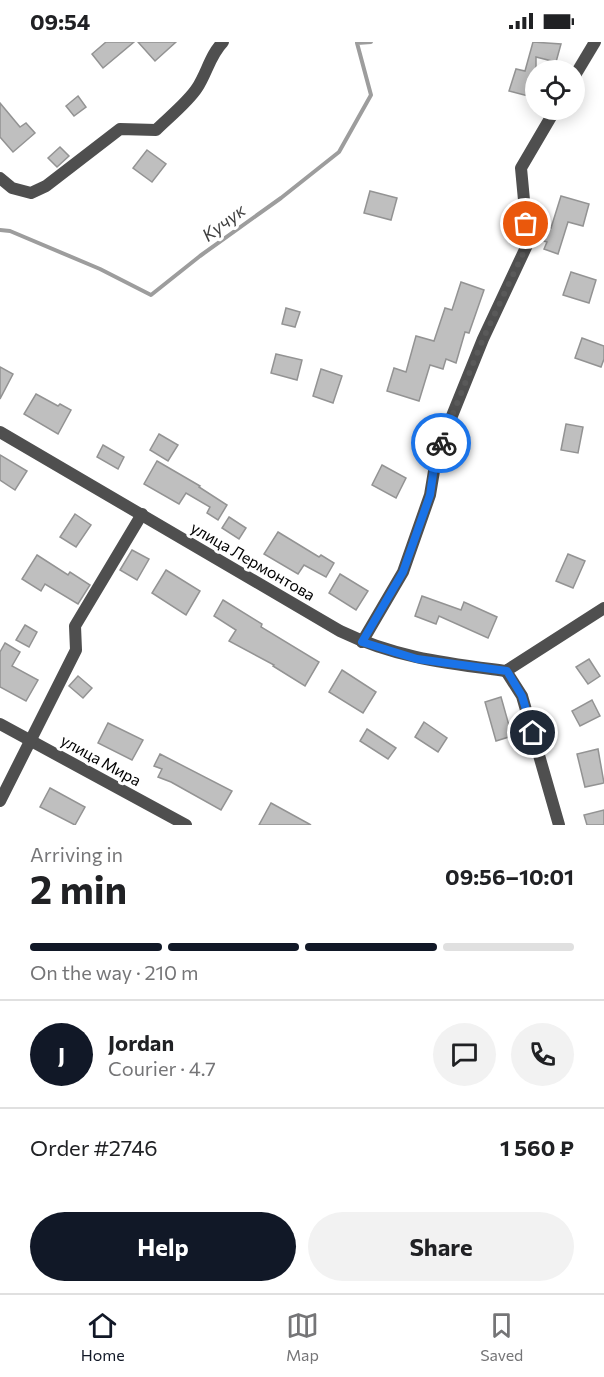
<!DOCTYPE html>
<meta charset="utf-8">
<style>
:root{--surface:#fff;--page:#f2f2f2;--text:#202124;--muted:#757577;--line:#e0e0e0;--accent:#111827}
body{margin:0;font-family:Commissioner,sans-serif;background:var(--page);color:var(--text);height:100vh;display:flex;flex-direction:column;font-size:22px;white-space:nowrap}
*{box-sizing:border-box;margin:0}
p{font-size:20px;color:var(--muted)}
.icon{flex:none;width:33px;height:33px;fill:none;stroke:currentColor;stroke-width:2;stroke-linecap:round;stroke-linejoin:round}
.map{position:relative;height:783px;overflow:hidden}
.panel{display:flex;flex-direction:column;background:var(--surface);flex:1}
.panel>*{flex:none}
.tools{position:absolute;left:525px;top:18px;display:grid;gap:12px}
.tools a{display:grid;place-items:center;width:60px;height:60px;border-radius:50%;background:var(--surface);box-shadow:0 3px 15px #0003;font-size:30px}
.pin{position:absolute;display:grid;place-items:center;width:51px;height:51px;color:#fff;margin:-26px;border:3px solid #fff;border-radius:50%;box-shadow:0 2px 6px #0007}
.courier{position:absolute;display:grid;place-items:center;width:60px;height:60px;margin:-30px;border:4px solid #1a73e8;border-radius:50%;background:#fff;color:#222;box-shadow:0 2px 8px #0007}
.head em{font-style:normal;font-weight:700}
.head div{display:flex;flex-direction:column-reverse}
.head{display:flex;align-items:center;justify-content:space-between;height:102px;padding:0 30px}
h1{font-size:39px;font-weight:700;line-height:45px}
.bar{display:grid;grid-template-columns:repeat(4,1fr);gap:9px 6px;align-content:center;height:72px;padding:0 30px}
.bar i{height:8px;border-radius:4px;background:var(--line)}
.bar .active{background:var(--accent)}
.bar p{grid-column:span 4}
.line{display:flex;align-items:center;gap:15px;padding:0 30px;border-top:2px solid var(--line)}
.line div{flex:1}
.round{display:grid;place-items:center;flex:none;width:63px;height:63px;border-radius:32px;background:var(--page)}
.button{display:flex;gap:12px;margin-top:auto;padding:12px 30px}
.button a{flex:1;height:69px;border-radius:36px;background:var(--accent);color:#fff;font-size:24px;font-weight:700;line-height:69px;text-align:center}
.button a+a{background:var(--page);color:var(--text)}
.status{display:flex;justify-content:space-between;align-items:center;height:42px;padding:0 30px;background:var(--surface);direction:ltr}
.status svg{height:16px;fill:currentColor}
.menu{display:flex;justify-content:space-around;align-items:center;height:84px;border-top:2px solid var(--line);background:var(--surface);font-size:16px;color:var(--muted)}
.menu a{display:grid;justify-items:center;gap:3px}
.menu .active{color:var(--accent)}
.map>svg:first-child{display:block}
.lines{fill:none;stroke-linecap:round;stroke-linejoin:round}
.stream{stroke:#9d9d9d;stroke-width:4}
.building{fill:#bfbfbf;stroke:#939393;stroke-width:1.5}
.street{stroke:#4f4f4f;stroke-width:12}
.done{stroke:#595959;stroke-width:6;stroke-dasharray:0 10.8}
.route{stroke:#1a73e8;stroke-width:8}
.labels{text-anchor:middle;stroke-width:6;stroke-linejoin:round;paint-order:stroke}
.street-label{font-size:16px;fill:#000;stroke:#fff}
.water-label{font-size:18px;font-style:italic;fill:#3e3e3e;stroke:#fff}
</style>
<div class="status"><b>09:54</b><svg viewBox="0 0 49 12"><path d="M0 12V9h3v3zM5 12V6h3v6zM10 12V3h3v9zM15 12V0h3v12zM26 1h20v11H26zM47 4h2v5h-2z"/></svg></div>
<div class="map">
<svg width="604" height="783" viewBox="0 0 604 783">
<rect width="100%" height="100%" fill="#fff"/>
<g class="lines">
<path class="stream" d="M0,188l10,1 90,38 51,26 49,-39 81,-58 58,-46 32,-57 -14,-52 14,-1"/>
</g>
<g class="building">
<path d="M106,0h28l-31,26 -11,-14z"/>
<path d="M138,0h38l-21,19z"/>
<path d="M533,0l28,2 -5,18 -20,-5v41l-27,-7 7,-22 9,2z"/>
<path d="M78,54l8,11 -12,9 -8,-10z"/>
<path d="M0,61l20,24 6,-4 9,10 -22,19 -13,-15z"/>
<path d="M60,105l9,9 -12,11 -9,-9z"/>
<path d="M147,108l19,14 -14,18 -19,-14z"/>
<path d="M370,149l27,7 -6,22 -27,-7z"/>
<path d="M561,154l28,8 -6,22 -15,-4 -10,32 -14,-5 3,-7 -7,-2 4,-14 7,2z"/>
<path d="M571,230l25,8 -7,23 -26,-8z"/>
<path d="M461,240l23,8 -15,43 -4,-1 -9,31 -10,-4 -3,10 -13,-4 -11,36 -32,-10 7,-23 12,4 10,-36 18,5 11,-33 7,2z"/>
<path d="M286,266l14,4 -5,15 -13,-3z"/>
<path d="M582,296l22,8v13l-3,8 -26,-9z"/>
<path d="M276,312l26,6 -5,20 -26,-7z"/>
<path d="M0,325l13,7 -13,25z"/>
<path d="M321,327l21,7 -9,27 -20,-7z"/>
<path d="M36,352l22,12 2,-2 11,6 -13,24 -34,-20z"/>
<path d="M566,382l17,3 -5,26 -17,-3z"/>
<path d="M159,392l19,11 -10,16 -18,-11z"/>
<path d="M103,403l21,12 -6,12 -21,-12z"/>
<path d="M0,413l27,16 -12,19 -15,-10z"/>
<path d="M157,419l43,25 -1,1 28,18 -9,15 -11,-7 3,-6 -24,-14 -7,11 -35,-20z"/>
<path d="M382,423l24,13 -10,20 -24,-13z"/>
<path d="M75,472l16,11 -15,22 -16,-10z"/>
<path d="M229,475l17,11 -7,11 -17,-11z"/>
<path d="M278,490l41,25 2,-2 13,8 -8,14 -22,-12 -6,9 -34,-20z"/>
<path d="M132,508l17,9 -12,21 -17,-10z"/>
<path d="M568,512l17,7 -12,27 -17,-7z"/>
<path d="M37,513l31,20 2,-3 20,13 -12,19 -33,-20 -4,7 -19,-12z"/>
<path d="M166,528l34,21 -14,24 -34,-22z"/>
<path d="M340,532l28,17 -12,19 -27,-17z"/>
<path d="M422,554l39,14 3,-8 33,15 -9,21 -49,-22 -3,8 -21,-8z"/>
<path d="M223,558l39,24 -1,3 58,35 -14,24 -32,-20 1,-1 -45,-24 7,-11 -22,-14z"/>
<path d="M25,583l12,7 -8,15 -13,-7z"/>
<path d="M5,601l15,9 -8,14 26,14 -12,21 -26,-14v-35z"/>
<path d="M589,617l11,17 -12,8 -12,-17z"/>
<path d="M342,628l34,22 -13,21 -34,-21z"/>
<path d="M78,634l14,12 -9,10 -14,-12z"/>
<path d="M501,655l11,39 -16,5 -11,-39z"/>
<path d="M592,658l8,16 -20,10 -8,-15z"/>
<path d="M424,680l23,16 -9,14 -23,-15z"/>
<path d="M108,681l35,17 -11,20 -34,-17z"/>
<path d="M367,687l29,19 -8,11 -28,-18z"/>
<path d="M598,707l6,34 -19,4 -8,-33z"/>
<path d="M160,712l72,37 -11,19 -50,-28 -13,-5 4,-8 -8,-3z"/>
<path d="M50,746l35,19 -10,18 -35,-18z"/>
<path d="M271,761l40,22h-52z"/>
<path d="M604,768v15h-17l-3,-10z"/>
</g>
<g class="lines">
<g class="street">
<path d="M574,35l21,-35"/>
<path d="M0,136l12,10 19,5 15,-7 74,-57 36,1c12,-12 32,-28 41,-42 10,-15 13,-33 26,-46"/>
<path d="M0,390l340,199c56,27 106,32 166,40l98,-63"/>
<path d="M362,600l41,-70 27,-77 7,-42 46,-114 45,-96 -7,-75 34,-58"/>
<path d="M506,629l16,25 37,129"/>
<path d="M0,682l186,101"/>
<path d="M0,759l76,-151 -1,-24 67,-112"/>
</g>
</g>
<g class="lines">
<path class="done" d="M441,401l42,-104 45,-96 -2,-19"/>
<path class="route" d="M441,401l-5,10 -6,42 -27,77 -41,70 55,17 90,12 15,25 11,37"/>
</g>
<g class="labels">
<g class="street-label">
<text transform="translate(253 519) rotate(30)" y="6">улица Лермонтова</text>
<text transform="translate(101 718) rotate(29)" y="6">улица Мира</text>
</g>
<g class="water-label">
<text transform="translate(224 181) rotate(-37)" y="6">Кучук</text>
</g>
</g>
</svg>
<div class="tools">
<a><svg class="icon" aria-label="locate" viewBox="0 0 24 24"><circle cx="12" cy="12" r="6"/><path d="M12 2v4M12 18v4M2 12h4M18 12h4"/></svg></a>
</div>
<div class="pin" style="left:526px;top:182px;background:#ea580c"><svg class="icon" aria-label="bag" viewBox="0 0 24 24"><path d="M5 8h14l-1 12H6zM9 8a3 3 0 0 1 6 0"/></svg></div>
<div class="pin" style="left:533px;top:691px;background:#1f2937"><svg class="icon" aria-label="home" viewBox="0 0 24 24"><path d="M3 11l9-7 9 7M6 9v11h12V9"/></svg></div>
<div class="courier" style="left:441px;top:401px"><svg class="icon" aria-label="bike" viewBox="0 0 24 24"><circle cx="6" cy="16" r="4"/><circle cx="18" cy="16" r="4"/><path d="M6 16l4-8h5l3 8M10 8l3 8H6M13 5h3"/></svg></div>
</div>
<section class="panel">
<div class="head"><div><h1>2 min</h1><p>Arriving in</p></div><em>09:56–10:01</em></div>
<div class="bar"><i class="active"></i><i class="active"></i><i class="active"></i><i></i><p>On the way · 210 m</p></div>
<div class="line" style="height:108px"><b class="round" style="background:var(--accent);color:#fff">J</b><div><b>Jordan</b><p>Courier · 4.7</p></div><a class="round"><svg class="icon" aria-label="chat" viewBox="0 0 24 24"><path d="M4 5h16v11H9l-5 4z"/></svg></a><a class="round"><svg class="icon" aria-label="phone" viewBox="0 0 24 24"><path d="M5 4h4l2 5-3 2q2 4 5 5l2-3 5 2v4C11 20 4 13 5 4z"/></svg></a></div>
<div class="line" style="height:78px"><div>Order #2746</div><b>1 560 ₽</b></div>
<div class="button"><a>Help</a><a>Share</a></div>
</section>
<nav class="menu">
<a class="active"><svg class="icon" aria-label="home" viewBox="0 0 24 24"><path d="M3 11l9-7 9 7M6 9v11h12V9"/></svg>Home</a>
<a><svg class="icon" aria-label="map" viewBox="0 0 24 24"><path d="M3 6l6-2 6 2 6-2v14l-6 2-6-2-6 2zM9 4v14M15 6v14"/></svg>Map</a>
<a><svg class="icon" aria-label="saved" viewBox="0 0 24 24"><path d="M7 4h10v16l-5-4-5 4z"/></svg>Saved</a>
</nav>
